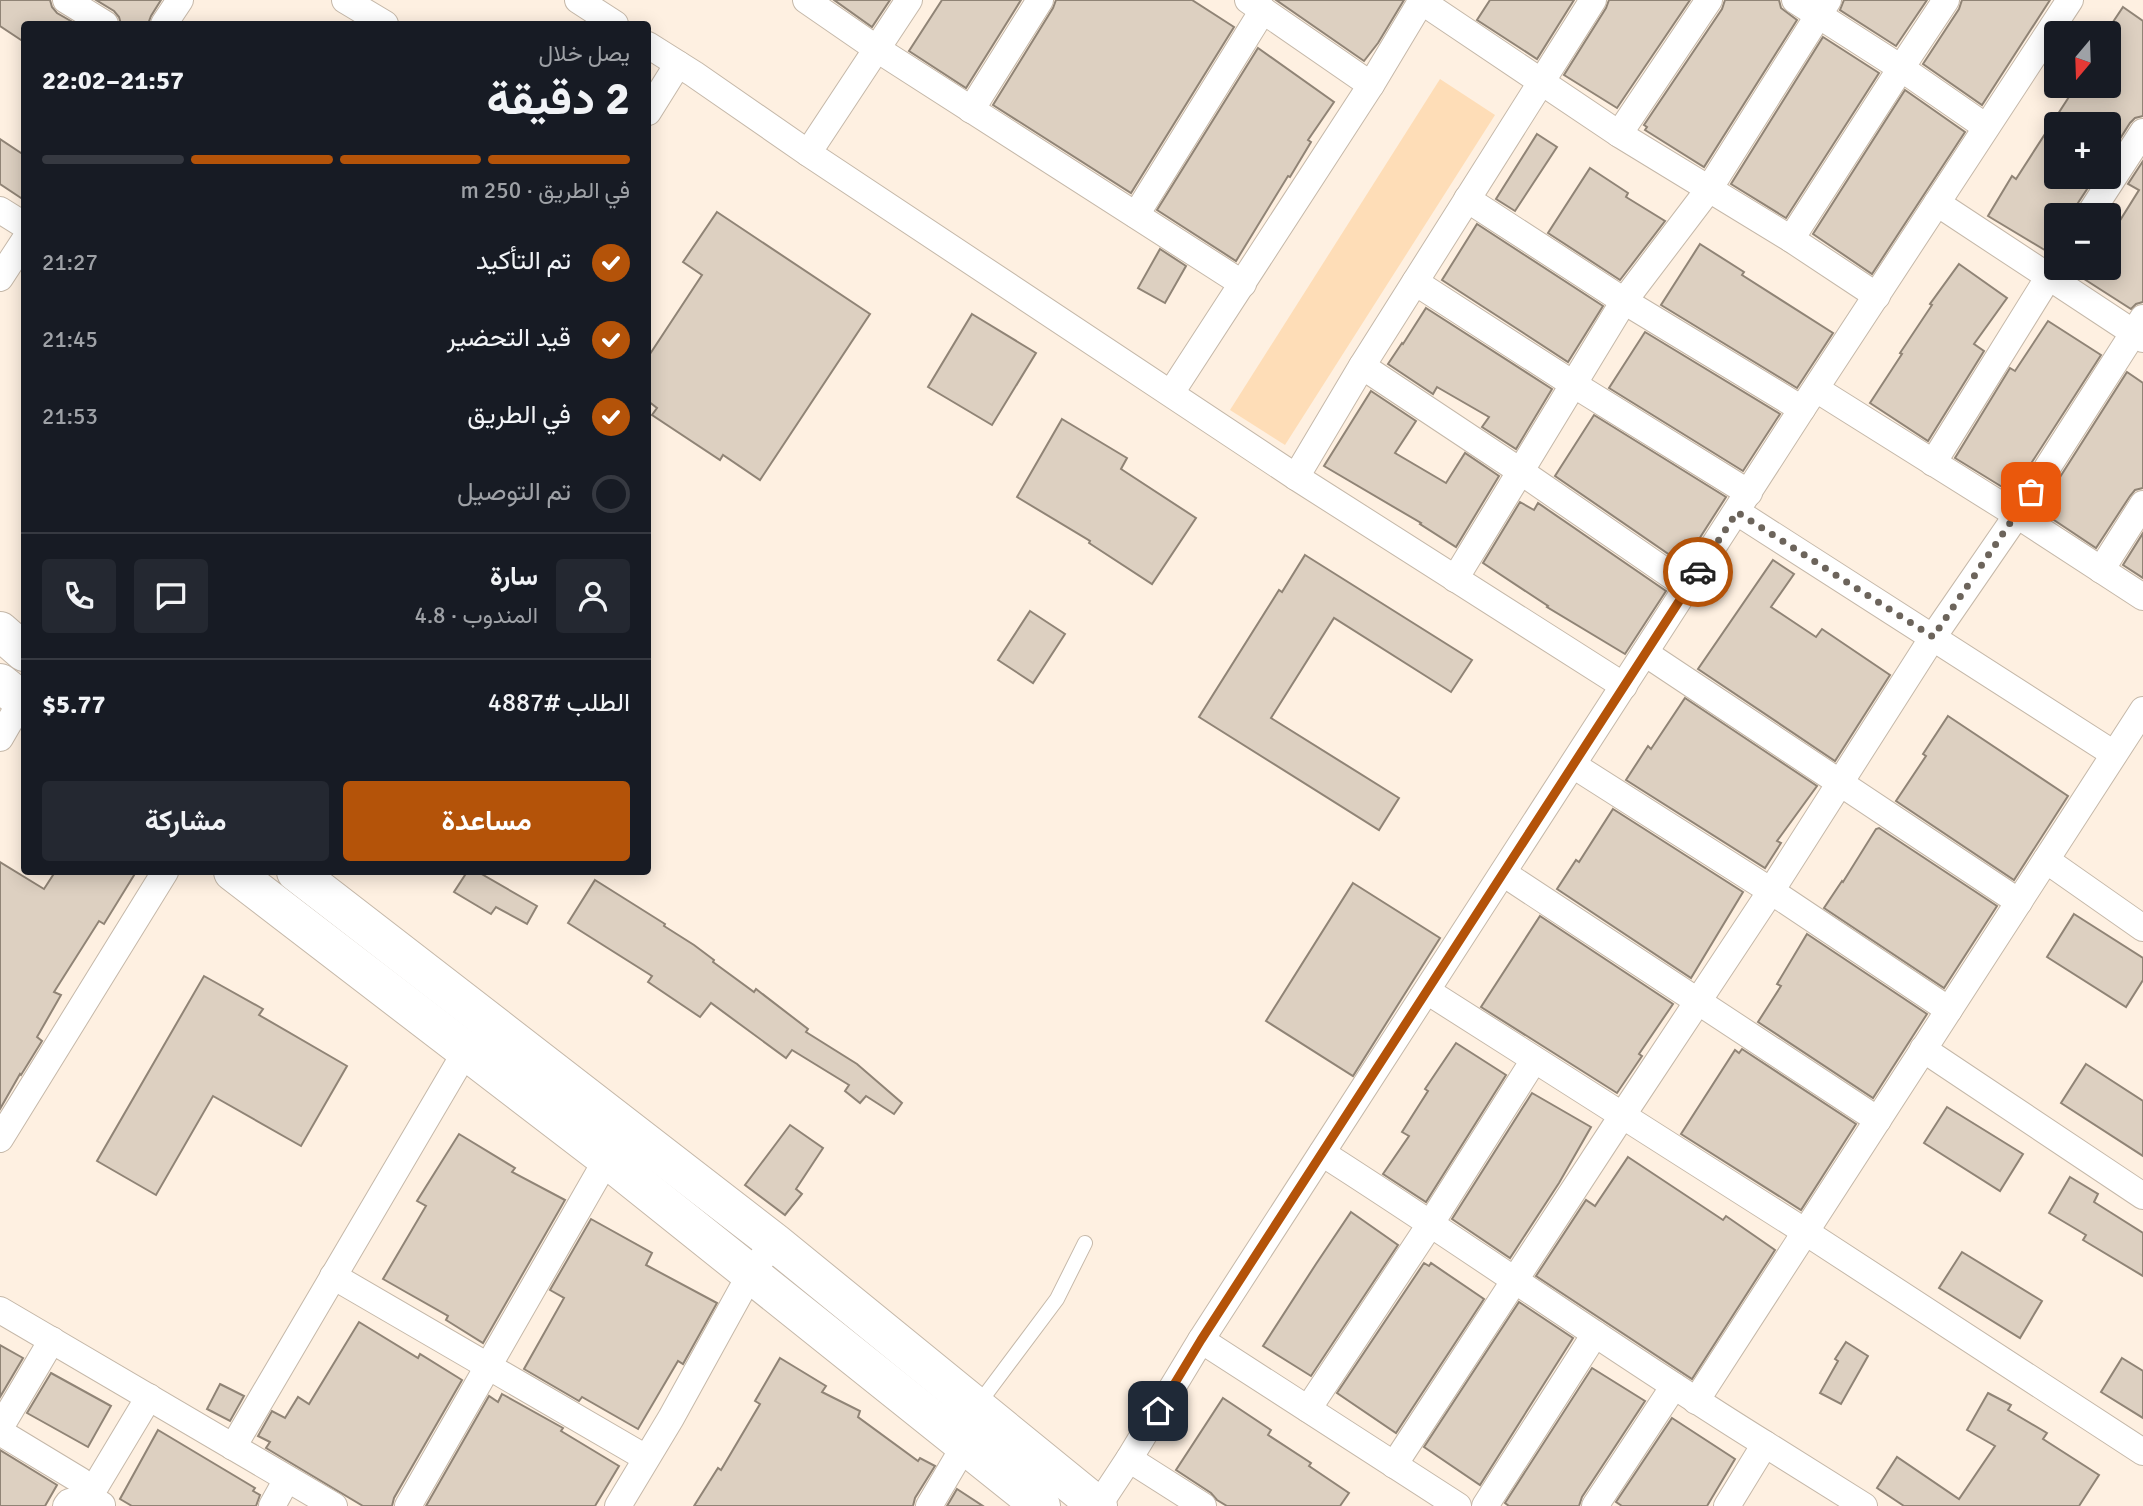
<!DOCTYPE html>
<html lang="ar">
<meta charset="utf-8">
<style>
:root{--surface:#171b24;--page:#242831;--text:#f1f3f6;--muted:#9ea1a6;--line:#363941;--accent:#b45309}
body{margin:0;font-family:Signika,Vazirmatn,sans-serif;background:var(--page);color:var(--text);direction:rtl;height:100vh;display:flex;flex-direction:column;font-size:26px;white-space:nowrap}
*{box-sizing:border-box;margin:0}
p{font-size:23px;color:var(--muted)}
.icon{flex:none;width:38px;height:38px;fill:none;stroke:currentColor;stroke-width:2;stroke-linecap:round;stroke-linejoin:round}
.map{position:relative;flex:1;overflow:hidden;direction:ltr}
.panel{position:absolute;left:21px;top:21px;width:630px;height:854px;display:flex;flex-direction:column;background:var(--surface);border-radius:7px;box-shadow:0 4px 18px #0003;direction:rtl}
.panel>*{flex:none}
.needle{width:46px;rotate:199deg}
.fabs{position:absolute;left:2044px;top:21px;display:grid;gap:14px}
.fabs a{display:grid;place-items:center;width:77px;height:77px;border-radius:7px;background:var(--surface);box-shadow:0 4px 18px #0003;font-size:35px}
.pin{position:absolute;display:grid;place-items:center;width:60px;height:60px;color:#fff;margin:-30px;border-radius:14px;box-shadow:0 4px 10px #0006}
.courier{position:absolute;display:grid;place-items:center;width:70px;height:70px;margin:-35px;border:5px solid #b45309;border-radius:50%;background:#fff;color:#222;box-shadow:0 2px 9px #0007}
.head em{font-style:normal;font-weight:700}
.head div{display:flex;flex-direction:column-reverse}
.head{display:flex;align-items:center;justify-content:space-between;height:119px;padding:0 21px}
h1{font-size:46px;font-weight:700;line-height:52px}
.bar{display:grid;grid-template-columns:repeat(4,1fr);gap:10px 7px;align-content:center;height:84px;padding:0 21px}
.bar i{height:9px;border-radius:5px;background:var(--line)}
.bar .selected{background:var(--accent)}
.bar p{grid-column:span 4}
.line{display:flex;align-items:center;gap:18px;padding:0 21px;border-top:2px solid var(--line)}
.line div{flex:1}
.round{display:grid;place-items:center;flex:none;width:74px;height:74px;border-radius:7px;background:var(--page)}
ol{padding:0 21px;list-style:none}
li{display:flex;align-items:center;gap:21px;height:77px}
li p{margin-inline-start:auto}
li .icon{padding:7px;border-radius:50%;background:var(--accent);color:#fff;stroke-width:4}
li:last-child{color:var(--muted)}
li i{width:38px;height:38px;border:4px solid var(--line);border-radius:50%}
.action{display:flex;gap:14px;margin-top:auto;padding:14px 21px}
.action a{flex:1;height:80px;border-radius:7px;background:var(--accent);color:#fff;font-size:28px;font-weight:700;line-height:80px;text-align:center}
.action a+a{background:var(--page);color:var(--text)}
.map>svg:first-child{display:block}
.green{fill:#feddb7}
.building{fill:#ddd0c1;stroke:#908476;stroke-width:2}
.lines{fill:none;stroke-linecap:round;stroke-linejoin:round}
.service-casing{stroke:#c5b8a9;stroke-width:16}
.minor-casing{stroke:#c5b8a9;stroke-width:28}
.secondary-casing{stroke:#c5b8a9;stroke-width:40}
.service{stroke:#fff;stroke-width:14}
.minor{stroke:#fff;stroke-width:26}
.secondary{stroke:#fff;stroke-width:38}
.done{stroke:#6c645b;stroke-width:7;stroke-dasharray:0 12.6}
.route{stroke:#b45309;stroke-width:9}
</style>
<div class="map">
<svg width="2143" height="1506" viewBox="0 0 2143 1506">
<rect width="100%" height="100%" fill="#fef0e1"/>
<path class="green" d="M1440,79l55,36 -210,330 -55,-35z"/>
<g class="building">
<path d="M0,0h50l2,7 5,6 19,11h-52v18l-24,-16z"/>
<path d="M96,0h65l-10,16 -3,8h-27l-2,-7 -5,-6z"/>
<path d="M834,0h56l-18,27z"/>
<path d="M942,0h79l-55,88 -57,-37z"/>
<path d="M1056,0h136l42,27 -103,166 -138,-88 60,-97z"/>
<path d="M1276,0h128l-26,43 -14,18z"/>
<path d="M1490,0h84l-37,59 -60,-39z"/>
<path d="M1609,0h81l-73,108 -53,-33 42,-67z"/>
<path d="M1725,0h54l2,8 16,12 -93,147 -59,-37 2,-3 -3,-2 78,-116z"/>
<path d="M1844,0h83l-31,46 -56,-36z"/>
<path d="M1962,0h88l-68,105 -59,-41 36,-55z"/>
<path d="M2123,7l20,14v95l-8,2 -5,5 -21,33v-32h-53v53h39l-19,29 -3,9h-17v34l-8,3 -60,-36 24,-40 4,3 60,-93h33v-58z"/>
<path d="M1823,37l56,36 -93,145 -55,-34z"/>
<path d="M1258,48l76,54 -26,38 3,2 -21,35 -2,-1 -52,85 -79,-51z"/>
<path d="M1905,90l60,42 -93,142 -59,-40z"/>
<path d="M1537,134l20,13 -42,64 -19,-12z"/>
<path d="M0,139l24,16v45l-24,-16z"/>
<path d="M2143,161v141l-7,2 -5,5 -61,-39 1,-2h38v-30l30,-48 -11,-6z"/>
<path d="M1590,168l38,25 -2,4 39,24 -45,59 -72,-47z"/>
<path d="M717,212l153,102 -110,166 -37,-25 -3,5 -68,-45 5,-7 -9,-7v-44l54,-82 -19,-13z"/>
<path d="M1477,224l126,82 -35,56 -126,-82z"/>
<path d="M1700,244l44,28 -2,3 91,58 -36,55 -136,-83z"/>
<path d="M1160,249l26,17 -21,37 -27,-15z"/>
<path d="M1959,264l48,34 -33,46 10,7 -56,90 -58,-38 32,-49 -2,-1 32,-48 -2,-1z"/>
<path d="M1426,308l126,81 -36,60 -34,-22 7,-10 -52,-30 -4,7 -45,-30 14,-21 1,1z"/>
<path d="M972,314l64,39 -44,72 -64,-38z"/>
<path d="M2048,321l53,34 -89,138 -57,-35 55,-90 5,3z"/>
<path d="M1645,332l135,82 -37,57 -134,-83z"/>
<path d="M2127,372l16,11v105l-8,2 -5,6 -34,52 -57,-38z"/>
<path d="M1371,391l45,30 -21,32 51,30 19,-30 34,23 -43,71 -36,-23 1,-1 -97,-57z"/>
<path d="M1594,415l132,82 -43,67 -128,-88z"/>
<path d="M1062,419l65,39 -6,11 75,49 -44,66 -63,-41 1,-2 -73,-44z"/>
<path d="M1520,502l14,8 4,-7 128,88 -41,63 -78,-47 1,-1 -65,-43z"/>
<path d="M2143,533v45l-20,-13z"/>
<path d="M1305,555l167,105 -21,32 -117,-74 -63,100 128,80 -20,32 -180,-113 80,-127 3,2z"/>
<path d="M1773,560l21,14 -23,33 45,30 6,-8 68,46 -55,86 -137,-92z"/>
<path d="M1030,611l35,23 -32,49 -35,-23z"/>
<path d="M1685,698l132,88 -40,55 4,2 -16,25 -139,-88 22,-34 3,3z"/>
<path d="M1948,716l120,80 -54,84 -118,-79 30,-45 -3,-2z"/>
<path d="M1613,809l130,83 -52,86 -134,-89 19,-29 3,2z"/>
<path d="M1879,828l118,78 -53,82 -120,-80 18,-27 1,1 33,-53z"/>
<path d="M0,862l44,27 11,-17h81l-32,52 -5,-3 -45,71 7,3 -24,42 5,4 -21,34 -1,-1 -20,35z"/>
<path d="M467,872h11l59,34 -10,18 -31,-17 -5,7 -37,-22z"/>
<path d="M595,880l70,44 -1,2 30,19 20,15 -1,2 41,30 2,-3 52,40 -2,3 51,32 45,39 -8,11 -28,-18 -6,7 -15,-12 4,-6 -57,-35 -6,8 -75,-55 -11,14 -52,-35 4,-6 -84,-53z"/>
<path d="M1353,883l87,55 -87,138 -87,-55z"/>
<path d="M2074,914l69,44v22l-17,27 -79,-50z"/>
<path d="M1540,916l133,88 -34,50 3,2 -25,37 -136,-86z"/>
<path d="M1807,934l120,80 -54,84 -115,-76 23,-36 -4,-2z"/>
<path d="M204,976l59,33 -4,6 88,51 -46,80 -88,-50 -57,99 -59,-34z"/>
<path d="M1456,1043l50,32 -80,127 -43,-28 26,-38 -7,-4 26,-41 -3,-2z"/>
<path d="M1742,1049l114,75 -55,86 -120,-76 54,-84 4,3z"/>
<path d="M2086,1064l57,37v55l-82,-53z"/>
<path d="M1532,1093l59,34 -32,56 -49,75 -58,-39z"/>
<path d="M1947,1107l76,47 -23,37 -76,-48z"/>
<path d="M790,1125l33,23 -27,41 6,5 -17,21 -40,-30z"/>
<path d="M459,1134l56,34 -3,4 53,28 -82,143 -37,-23 2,-4 -65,-37 43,-73 -9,-5z"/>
<path d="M1628,1157l95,63 3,-4 49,34 -83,129 -156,-103 50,-76 9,6z"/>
<path d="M2070,1177l28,17 -4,8 49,31v43l-60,-36 3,-5 -37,-22z"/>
<path d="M1351,1212l47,33 -87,131 -48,-30 53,-82z"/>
<path d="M591,1219l61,34 -6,12 71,38 -34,61 -5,-3 -40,68 -56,-32 -3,4 -55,-32 40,-71 -14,-8z"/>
<path d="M1962,1252l80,49 -22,37 -81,-50z"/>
<path d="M1424,1263l5,3 2,-3 53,36 -88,134 -59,-40z"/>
<path d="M1519,1302l54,36 -93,147 -56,-38z"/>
<path d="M359,1322l59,36 2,-4 42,26 -68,118 -2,8h-29l-97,-58 4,-6 -12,-6 14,-25 13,7 13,-21 11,7z"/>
<path d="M1846,1342l22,14 -27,48 -21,-11 18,-32 -3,-2z"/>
<path d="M0,1345l23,13 -23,39z"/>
<path d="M780,1358l46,28 -4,6 38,19 -2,6 60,44 2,-3 15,8 -20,32 -2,8h-219l24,-38 3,2 39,-66 -5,-3z"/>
<path d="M2122,1358l21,13v47l-42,-26z"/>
<path d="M1592,1368l53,33 -63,96 -3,9h-70l-4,-3z"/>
<path d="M51,1373l60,33 -23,41 -61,-34z"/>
<path d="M220,1384l24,12 -14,25 -23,-12z"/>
<path d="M1988,1393l23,12 -3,5 39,23 -4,6 56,36 -20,31h-175l-27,-18 20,-31 62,42 36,-53 -28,-16z"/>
<path d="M502,1394l61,34 -2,3 58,35 -24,40h-169l63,-110 9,6z"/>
<path d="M1223,1398l48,32 -3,5 43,28 -2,3 40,27 -9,13h-113l-10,-6 -6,-7 -35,-23z"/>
<path d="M1672,1418l63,41 -28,47h-85l-6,-4z"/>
<path d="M158,1430l97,58 -2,3 7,4 -4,11h-124l-12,-7z"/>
<path d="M0,1450l57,35 -12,21h-45z"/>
<path d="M957,1489l26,17h-36z"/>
</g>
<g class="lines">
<defs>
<path id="service" d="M977,1406l80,-107 28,-56"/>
<g id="minor">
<path d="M66,0l39,24"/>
<path d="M345,0l40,24"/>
<path d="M578,0l37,24"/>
<path d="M806,0l71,49 366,235"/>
<path d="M1248,0l123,85"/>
<path d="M1795,0l106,68 85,59"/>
<path d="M1421,1l198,133 172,105 86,57"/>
<path d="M164,24l16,-24"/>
<path d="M648,45l46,29 114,79 488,324 328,209"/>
<path d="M971,110l69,-110"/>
<path d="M648,112l30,-48"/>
<path d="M1619,134l90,-134"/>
<path d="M808,153l101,-153"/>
<path d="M1467,199l157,102 178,108"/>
<path d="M1937,203l206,136"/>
<path d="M0,210l24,15"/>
<path d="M1136,215l127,-205"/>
<path d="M2089,215l54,-83"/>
<path d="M1791,239l110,-171 45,-68"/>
<path d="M0,278l24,-37"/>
<path d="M1415,282l158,102 176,109"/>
<path d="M1362,366l158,105 168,116"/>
<path d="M1816,389l201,126 126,82"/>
<path d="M1171,393l200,-308 51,-85"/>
<path d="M1933,463l123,-198"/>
<path d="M1296,477l66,-111 231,-366"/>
<path d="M1737,512l377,242"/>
<path d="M2101,570l42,-66"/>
<path d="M1455,579l169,-278 85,-112 119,-189"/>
<path d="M1645,653l374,249"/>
<path d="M0,738l22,-38"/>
<path d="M1573,765l198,126 178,119"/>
<path d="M2046,860l97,68"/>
<path d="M1503,873l375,247"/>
<path d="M1427,991l377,240 339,221"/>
<path d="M1923,1049l220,147"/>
<path d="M0,1139l165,-267"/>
<path d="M1322,1153c149,95 293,198 443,291l-38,62"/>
<path d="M333,1276l313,182"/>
<path d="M0,1310l334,196"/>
<path d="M1201,1340l257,166"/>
<path d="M1696,1401l447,-691"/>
<path d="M1308,1409l123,-186 103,-163"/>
<path d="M0,1428l52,-88"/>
<path d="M0,1432l81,49 8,16 13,8"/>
<path d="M1765,1444l99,62"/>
<path d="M233,1447l233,-396"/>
<path d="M1129,1459l74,47"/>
<path d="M1394,1465l228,-349 149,-225 162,-254 84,-122 126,-197"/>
<path d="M66,1506l3,-4 20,-5 60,-100"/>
<path d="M272,1506l15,-27"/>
<path d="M408,1506l199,-347"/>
<path d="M618,1506l53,-88 80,-145 23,-31"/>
<path d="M929,1506l36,-61"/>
<path d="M1098,1506l31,-47 72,-119 601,-931 268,-409"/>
<path d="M1485,1506l110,-172"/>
<path d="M1595,1506l79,-120"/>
</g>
<g id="secondary">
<path d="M0,631l24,21"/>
<path d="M0,683l24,19"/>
<path d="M233,872l374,287 434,347"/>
<path d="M296,872l478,370 324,264"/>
</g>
</defs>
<use href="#service" class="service-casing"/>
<use href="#minor" class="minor-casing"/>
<use href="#secondary" class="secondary-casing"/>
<use href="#service" class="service"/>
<use href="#minor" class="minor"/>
<use href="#secondary" class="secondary"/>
</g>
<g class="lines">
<path class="done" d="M1698,572l39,-60 196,125 98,-145"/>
<path class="route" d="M1158,1411l43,-71 497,-768"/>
</g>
</svg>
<div class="fabs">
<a><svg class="needle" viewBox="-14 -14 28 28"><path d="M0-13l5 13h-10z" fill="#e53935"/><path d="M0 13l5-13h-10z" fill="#9ea1a6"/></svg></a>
<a>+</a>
<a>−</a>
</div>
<div class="pin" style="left:2031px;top:492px;background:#ea580c"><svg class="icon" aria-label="bag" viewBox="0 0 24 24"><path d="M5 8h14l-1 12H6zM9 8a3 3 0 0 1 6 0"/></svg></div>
<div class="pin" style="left:1158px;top:1411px;background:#1f2937"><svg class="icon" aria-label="home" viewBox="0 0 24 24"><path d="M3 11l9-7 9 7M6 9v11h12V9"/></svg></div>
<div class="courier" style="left:1698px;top:572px"><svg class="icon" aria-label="car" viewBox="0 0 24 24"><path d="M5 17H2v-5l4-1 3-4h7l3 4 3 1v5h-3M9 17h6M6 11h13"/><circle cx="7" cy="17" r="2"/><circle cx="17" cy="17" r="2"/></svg></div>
<section class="panel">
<div class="head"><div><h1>2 دقيقة</h1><p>يصل خلال</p></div><em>21:57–22:02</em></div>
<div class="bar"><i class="selected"></i><i class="selected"></i><i class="selected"></i><i></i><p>في الطريق · 250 m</p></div>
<ol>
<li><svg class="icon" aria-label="check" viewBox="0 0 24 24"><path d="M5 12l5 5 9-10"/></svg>تم التأكيد<p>21:27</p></li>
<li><svg class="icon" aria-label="check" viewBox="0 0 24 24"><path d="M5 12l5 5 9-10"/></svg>قيد التحضير<p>21:45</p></li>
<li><svg class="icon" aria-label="check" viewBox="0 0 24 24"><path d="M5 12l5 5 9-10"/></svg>في الطريق<p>21:53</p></li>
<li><i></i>تم التوصيل</li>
</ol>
<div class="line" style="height:126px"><a class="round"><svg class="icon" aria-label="person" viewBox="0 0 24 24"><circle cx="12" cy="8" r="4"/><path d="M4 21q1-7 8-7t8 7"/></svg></a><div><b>سارة</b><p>المندوب · 4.8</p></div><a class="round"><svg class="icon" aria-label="chat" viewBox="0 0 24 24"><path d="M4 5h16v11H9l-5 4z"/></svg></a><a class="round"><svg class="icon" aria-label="phone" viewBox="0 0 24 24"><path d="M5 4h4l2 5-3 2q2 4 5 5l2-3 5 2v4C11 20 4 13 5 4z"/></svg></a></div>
<div class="line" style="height:91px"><div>الطلب #4887</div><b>$5.77</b></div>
<div class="action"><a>مساعدة</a><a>مشاركة</a></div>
</section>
</div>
